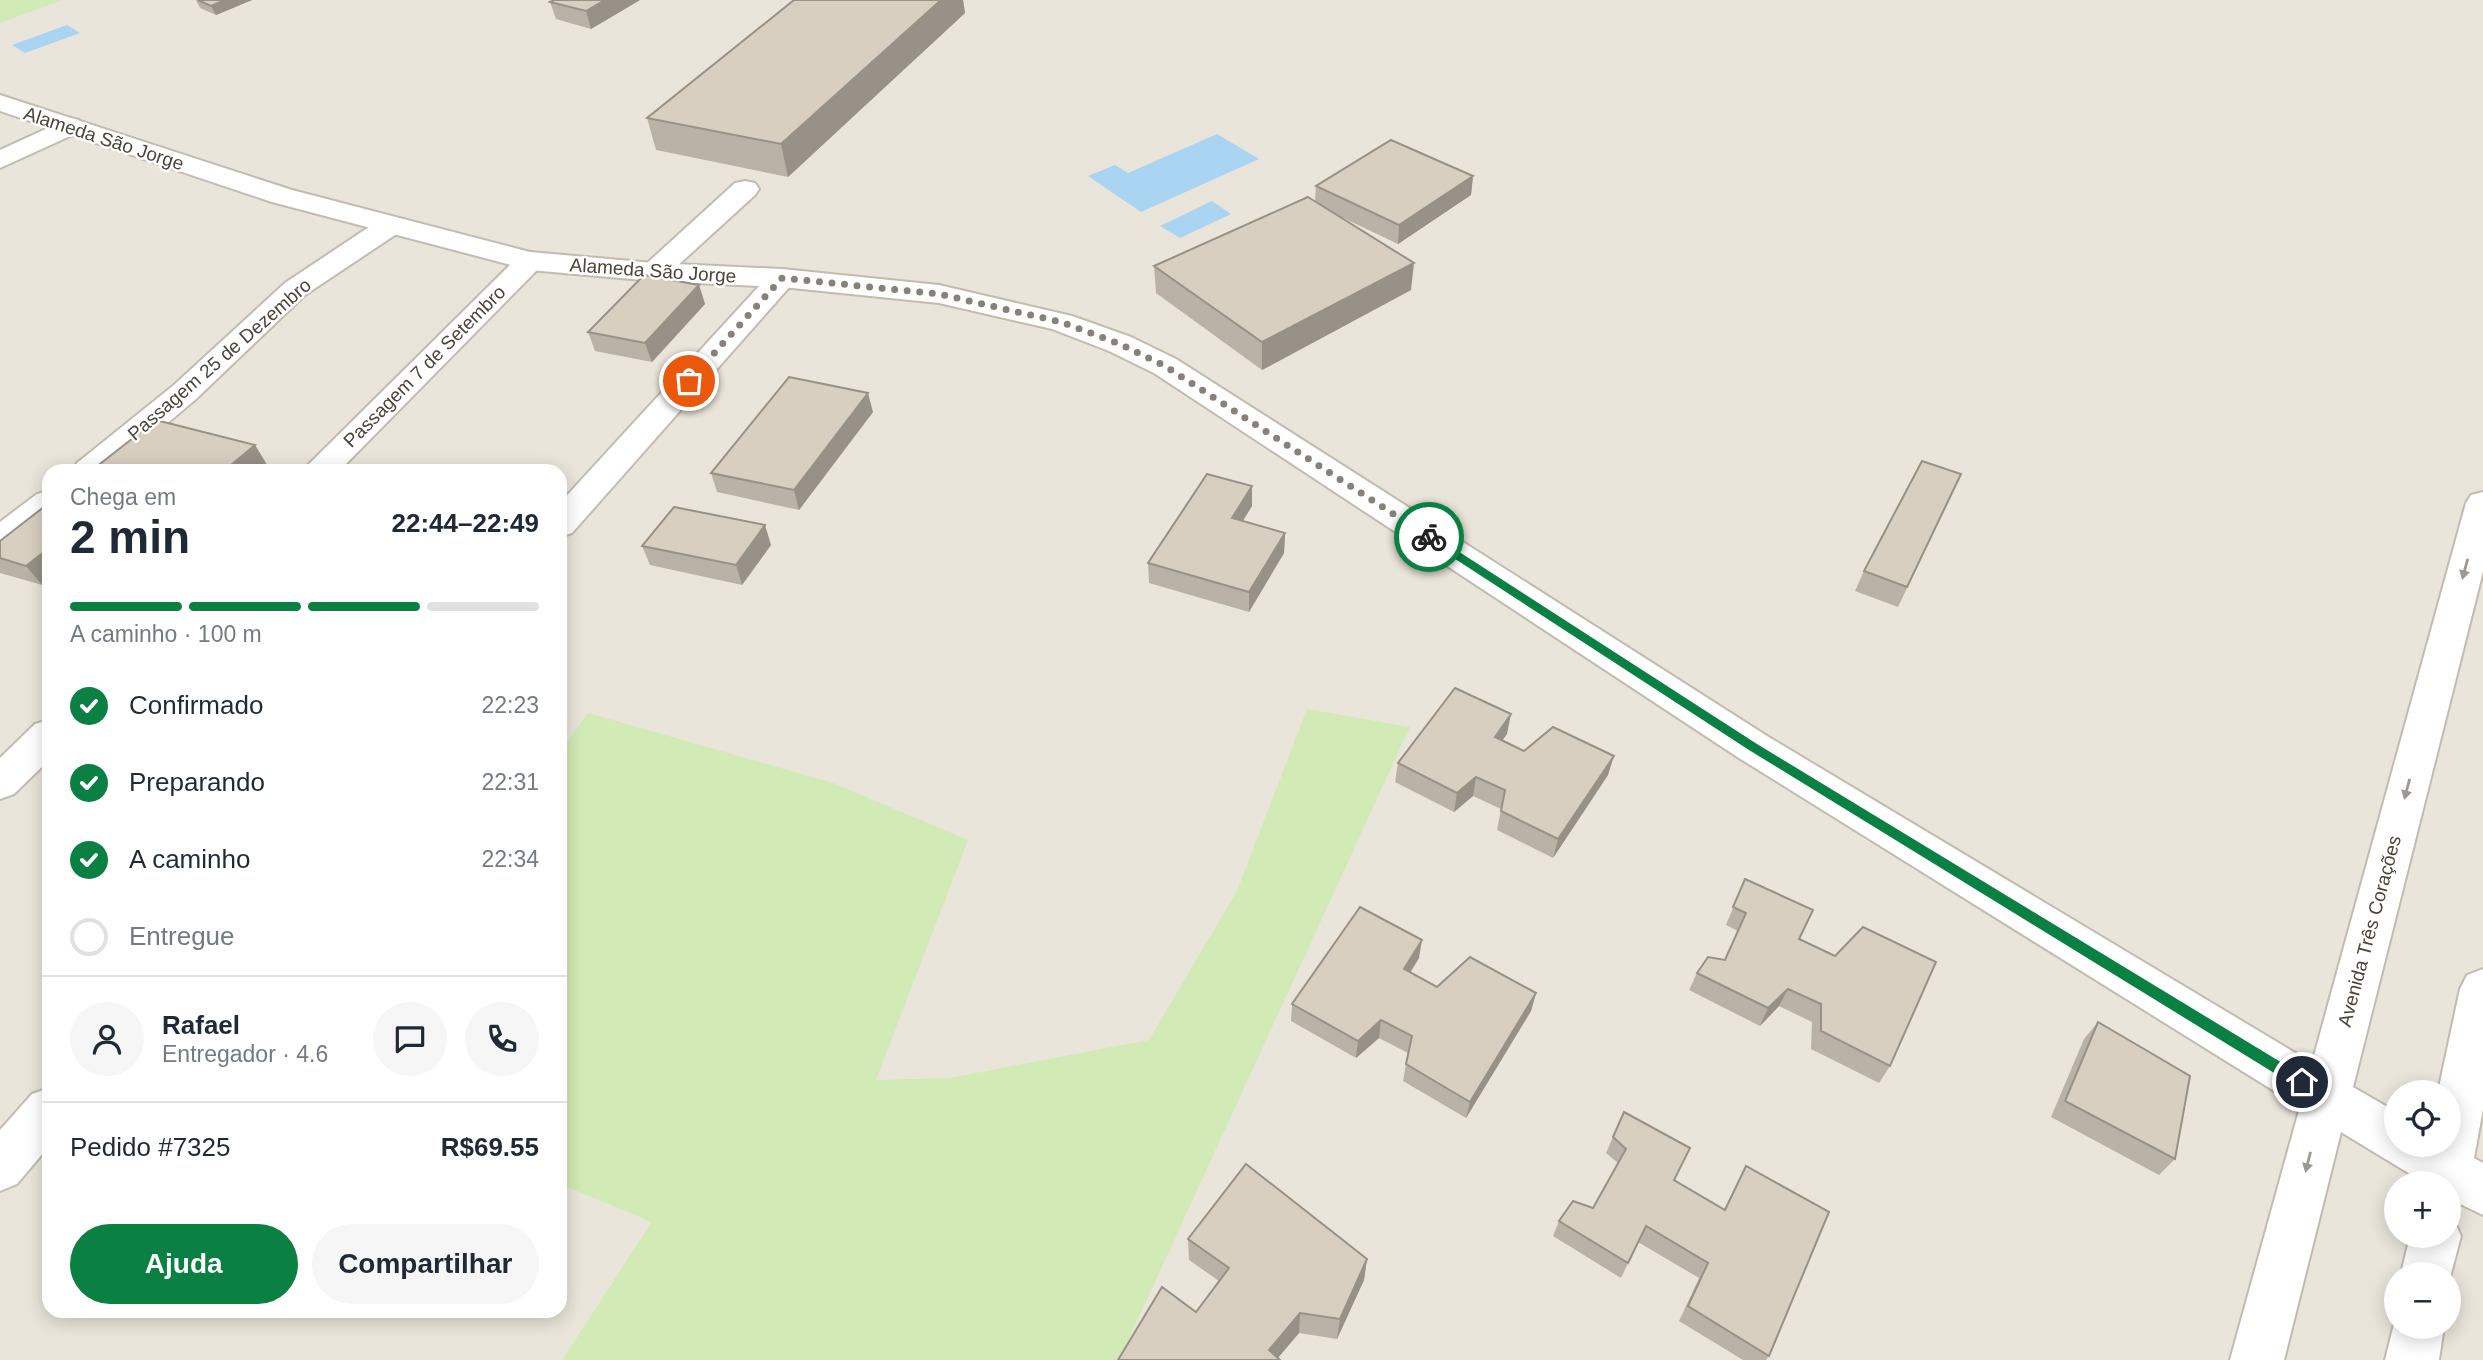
<!DOCTYPE html>
<html lang="pt">
<meta charset="utf-8">
<style>
:root{--surface:#fff;--page:#f6f6f7;--text:#1f2937;--muted:#747a83;--line:#e0e1e3;--accent:#0b8043}
body{margin:0;font-family:Helvetica,sans-serif;background:var(--page);color:var(--text);height:100vh;display:flex;flex-direction:column;font-size:26px;white-space:nowrap}
*{box-sizing:border-box;margin:0}
p{font-size:23px;color:var(--muted)}
.icon{flex:none;width:38px;height:38px;fill:none;stroke:currentColor;stroke-width:2;stroke-linecap:round;stroke-linejoin:round}
.map{position:relative;flex:1;overflow:hidden}
.drawer{position:absolute;left:42px;top:464px;width:525px;height:854px;display:flex;flex-direction:column;background:var(--surface);border-radius:21px;box-shadow:0 4px 18px #0003}
.drawer>*{flex:none}
.controls{position:absolute;left:2384px;top:1080px;display:grid;gap:14px}
.controls a{display:grid;place-items:center;width:77px;height:77px;border-radius:50%;background:var(--surface);box-shadow:0 4px 18px #0003;font-size:35px}
.pin{position:absolute;display:grid;place-items:center;width:60px;height:60px;color:#fff;margin:-30px;border:4px solid #fff;border-radius:50%;box-shadow:0 2px 7px #0007}
.courier{position:absolute;display:grid;place-items:center;width:70px;height:70px;margin:-35px;border:5px solid #0b8043;border-radius:50%;background:#fff;color:#222;box-shadow:0 2px 9px #0007}
.overview em{font-style:normal;font-weight:600}
.overview div{display:flex;flex-direction:column-reverse}
.overview{display:flex;align-items:center;justify-content:space-between;height:119px;padding:0 28px}
h1{font-size:46px;font-weight:600;line-height:52px}
.bar{display:grid;grid-template-columns:repeat(4,1fr);gap:10px 7px;align-content:center;height:84px;padding:0 28px}
.bar i{height:9px;border-radius:5px;background:var(--line)}
.bar .on{background:var(--accent)}
.bar p{grid-column:span 4}
.line{display:flex;align-items:center;gap:18px;padding:0 28px;border-top:2px solid var(--line)}
.line div{flex:1}
.round{display:grid;place-items:center;flex:none;width:74px;height:74px;border-radius:37px;background:var(--page)}
ol{padding:0 28px;list-style:none}
li{display:flex;align-items:center;gap:21px;height:77px}
li p{margin-inline-start:auto}
li .icon{padding:7px;border-radius:50%;background:var(--accent);color:#fff;stroke-width:4}
li:last-child{color:var(--muted)}
li i{width:38px;height:38px;border:4px solid var(--line);border-radius:50%}
.primary-button{display:flex;gap:14px;margin-top:auto;padding:14px 28px}
.primary-button a{flex:1;height:80px;border-radius:42px;background:var(--accent);color:#fff;font-size:28px;font-weight:600;line-height:80px;text-align:center}
.primary-button a+a{background:var(--page);color:var(--text)}
.map>svg:first-child{display:block}
.residential{fill:#eae5da;fill-rule:evenodd}
.green{fill:#d2eab5}
.water{fill:#a9d4f2}
.lines{fill:none;stroke-linecap:round;stroke-linejoin:round}
.minor-casing{stroke:#c2bbae;stroke-width:4}
.tertiary-casing{stroke:#c2bbae;stroke-width:4}
.minor{fill:#fff;fill-rule:evenodd}
.tertiary{fill:#fff;fill-rule:evenodd}
.wall{fill:#bab2a6}
.shaded-wall{fill:#979187}
.building{fill:#d8cfc1;stroke:#979187;stroke-width:2}
.oneway{fill:#9c9892}
.route{fill:#0b8043}
.done{stroke:#878178;stroke-width:7;stroke-dasharray:0 12.6}
.labels{text-anchor:middle;stroke-width:5;stroke-linejoin:round;paint-order:stroke}
.street-label{font-size:19px;fill:#4b4439;stroke:#fff}
</style>
<div class="map">
<svg width="2483" height="1360" viewBox="0 0 2483 1360">
<rect width="100%" height="100%" fill="#f6f3ec"/>
<path class="residential" d="M0,0h2483v1360h-2483zM49,471h511v840h-511zM2396,1092h52v52h-52zM2396,1183h52v53h-52zM2396,1274h52v52h-52z"/>
<g class="green">
<path d="M0,0h62l-62,23z"/>
<path d="M1307,709l103,18 -291,633h-557l90,-138 -92,-38v-432l28,-39 245,70 135,57 -92,240 73,-2 200,-38 88,-149z"/>
</g>
<g class="water">
<path d="M67,25l13,8 -55,20 -13,-8z"/>
<path d="M1217,134l42,25 -118,53 -53,-36 27,-11 13,8z"/>
<path d="M1212,201l19,13 -51,24 -20,-12z"/>
</g>
<g class="lines">
<defs>
<g id="minor">
<path d="M70,118l9,2 4,6 -4,6 -79,36v-18z"/>
<path d="M745,181l10,2 4,6 -4,6 -91,83 -10,3 -10,-3 -5,-6 5,-6 91,-83z"/>
<path d="M388,219l10,2 4,6 -4,6 -93,62 -109,104 -85,72h-39l5,-8 97,-78 111,-102 93,-62z"/>
<path d="M530,252l10,3 5,6 -5,6 -201,204h-37l218,-216z"/>
<path d="M782,269l10,3 5,6 -5,6 -220,249 -12,4v-34l212,-231z"/>
<path d="M49,491v29l-37,29 -12,3v-30l37,-28z"/>
<path d="M49,720v40l-35,34 -14,5v-41l35,-34z"/>
<path d="M49,1088v58l-32,38 -17,7v-61l32,-36z"/>
</g>
<g id="tertiary">
<path d="M0,95l292,95 238,62 124,11 128,6 157,16 133,31 59,21 45,22 591,377 545,327 154,-560 5,-8 12,-3v79l-130,516 43,25v32h52v-52h-10l22,-103 7,-14 16,-6v140l-9,49 9,5v52l-27,-13 -8,3v-22h-29l1,-3 -79,-48 -57,228h-54l70,-253 -561,-349 -585,-385 -45,-22 -57,-22 -113,-26 -157,-16 -128,-6 -124,-11 -258,-68 -272,-91z"/>
<path d="M2448,1216l5,2 8,18 -13,49v-11h-47l9,-38h38z"/>
<path d="M2396,1316v10h48l-5,34h-54z"/>
</g>
</defs>
<use href="#minor" class="minor-casing"/>
<use href="#tertiary" class="tertiary-casing"/>
<use href="#minor" class="minor"/>
<use href="#tertiary" class="tertiary"/>
</g>
<g class="wall">
<path d="M196,0h56l-36,15 -16,-7z"/>
<path d="M640,0l-49,29 -35,-10 -6,-17z"/>
<path d="M794,0h169l2,13 -177,164 -132,-27 -9,-32z"/>
<path d="M1473,176l-2,19 -73,49 -61,-29 74,75 -149,80 -106,-77 -2,-27 161,-65 1,-15z"/>
<path d="M699,285l6,19 -53,58 -57,-11 -7,-19z"/>
<path d="M873,412l-74,98 -82,-18 -6,-19z"/>
<path d="M255,445l12,20 -7,6h-169z"/>
<path d="M1252,486v20l-9,15 42,12 -1,20 -35,59 -100,-29 -1,-20z"/>
<path d="M1952,494l-54,113 -43,-16 9,-20z"/>
<path d="M49,503l-7,82 -42,-12v-32z"/>
<path d="M771,545l-29,40 -92,-20 -8,-19z"/>
<path d="M1507,734l-5,6 22,11 84,24 -55,83 -56,-28 4,-21 -28,-13 -19,16 -59,-30 3,-19z"/>
<path d="M1745,879l54,60 91,127 -11,17 -68,-34 1,-27 -33,-16 -19,20 -71,-36 8,-17 28,-13 13,-29 -12,-6z"/>
<path d="M1419,958l-9,15 27,14 99,6 -5,18 -65,107 -63,-37 5,-28 -29,-15 -23,20 -65,-37 1,-17z"/>
<path d="M2098,1022l77,137 -16,16 -108,-58 33,-78z"/>
<path d="M1613,1137l61,43 50,29 22,-43 23,190 -3,4h-23l-64,-39 20,-43 -61,-36 -17,36 -68,-42 6,-15 34,-13 25,-45 -12,-10z"/>
<path d="M1188,1239l179,20 -3,21 -27,59 -38,-6 -21,25 -82,-46 23,-31 -30,-21z"/>
</g>
<g class="shaded-wall">
<path d="M225,0h27l-36,15 -5,-9z"/>
<path d="M605,0h35l-49,29 -5,-18z"/>
<path d="M941,0h22l2,13 -177,164 -7,-33z"/>
<path d="M1473,176l-2,19 -73,49 1,-19z"/>
<path d="M1414,263l-3,27 -149,80v-28z"/>
<path d="M699,285l6,19 -53,58 -7,-19z"/>
<path d="M868,393l5,19 -74,98 -5,-20z"/>
<path d="M255,445l12,20 -7,6h-36z"/>
<path d="M1252,486v20l-20,32v-20z"/>
<path d="M765,525l6,20 -29,40 -6,-20z"/>
<path d="M1285,533l-1,20 -35,59v-20z"/>
<path d="M49,548v32l-7,5 -16,-19z"/>
<path d="M1511,714l-4,20 -16,22 4,-19z"/>
<path d="M1614,756l-6,19 -55,83 5,-19z"/>
<path d="M1476,777l-3,19 -19,16 3,-19z"/>
<path d="M1422,940l-3,18 -18,29 3,-18z"/>
<path d="M1788,989l-9,17 -19,20 8,-18z"/>
<path d="M1536,993l-5,18 -65,107 4,-16z"/>
<path d="M1381,1020l-2,18 -23,20 2,-17z"/>
<path d="M1367,1259l-3,21 -27,59 3,-20z"/>
<path d="M1300,1313l-1,20 -23,27 -7,-10z"/>
</g>
<g class="building">
<path d="M198,0h27l-14,6z"/>
<path d="M554,0h51l-19,11 -36,-9z"/>
<path d="M794,0h147l-160,144 -134,-26z"/>
<path d="M1391,140l82,36 -74,49 -83,-39z"/>
<path d="M1308,197l106,66 -152,79 -108,-76z"/>
<path d="M644,275l55,10 -54,58 -57,-11z"/>
<path d="M789,377l79,16 -74,97 -83,-17z"/>
<path d="M156,420l99,25 -31,26h-55l-17,-5 -5,5h-56z"/>
<path d="M1922,461l39,13 -54,113 -43,-16z"/>
<path d="M1207,474l45,12 -20,32 53,15 -36,59 -101,-29z"/>
<path d="M49,503v45l-23,18 -26,-8v-17z"/>
<path d="M674,507l91,18 -29,40 -94,-19z"/>
<path d="M1455,688l56,26 -16,23 29,14 29,-24 61,29 -56,83 -57,-28 4,-21 -29,-13 -19,16 -59,-30z"/>
<path d="M1745,879l68,31 -14,29 36,17 28,-29 73,35 -46,104 -69,-35v-27l-33,-15 -20,19 -71,-35 11,-16 17,3 21,-47 -13,-6z"/>
<path d="M1360,907l62,33 -18,29 33,18 33,-30 66,36 -66,109 -64,-38 6,-28 -31,-16 -23,21 -66,-37z"/>
<path d="M2098,1022l92,54 -15,83 -110,-58z"/>
<path d="M1624,1112l66,36 -16,32 51,30 21,-44 83,46 -60,144 -81,-50 20,-43 -62,-37 -18,37 -69,-42 14,-20 20,7 33,-59 -13,-12z"/>
<path d="M1246,1164l121,95 -27,60 -40,-6 -31,37 11,10h-162l44,-73 34,25 33,-44 -41,-29z"/>
</g>
<defs><path id="oneway-solid" d="M-6-.8H1V-3.2L6.5 0L1 3.2V.8H-6Z" transform="scale(1.75)"/></defs>
<g class="oneway">
<use href="#oneway-solid" transform="translate(2465 569) rotate(105)"/>
<use href="#oneway-solid" transform="translate(2407 789) rotate(105)"/>
<use href="#oneway-solid" transform="translate(2308 1162) rotate(104)"/>
</g>
<path class="route" d="M1426,535h7l324,209 550,334v9h-10l-548,-337 -323,-210z"/>
<g class="lines">
<path class="done" d="M689,381l93,-103 157,16 122,28 59,22 45,22 264,171"/>
</g>
<g class="labels">
<g class="street-label">
<text transform="translate(104 138) rotate(18)" y="7">Alameda São Jorge</text>
<text transform="translate(653 270) rotate(4)" y="7">Alameda São Jorge</text>
<text transform="translate(219 359) rotate(-41)" y="7">Passagem 25 de Dezembro</text>
<text transform="translate(424 366) rotate(-45)" y="7">Passagem 7 de Setembro</text>
<text transform="translate(2369 931) rotate(-75)" y="7">Avenida Três Corações</text>
</g>
</g>
</svg>
<div class="controls">
<a><svg class="icon" aria-label="locate" viewBox="0 0 24 24"><circle cx="12" cy="12" r="6"/><path d="M12 2v4M12 18v4M2 12h4M18 12h4"/></svg></a>
<a>+</a>
<a>−</a>
</div>
<div class="pin" style="left:689px;top:381px;background:#ea580c"><svg class="icon" aria-label="bag" viewBox="0 0 24 24"><path d="M5 8h14l-1 12H6zM9 8a3 3 0 0 1 6 0"/></svg></div>
<div class="pin" style="left:2302px;top:1082px;background:#1f2937"><svg class="icon" aria-label="home" viewBox="0 0 24 24"><path d="M3 11l9-7 9 7M6 9v11h12V9"/></svg></div>
<div class="courier" style="left:1429px;top:537px"><svg class="icon" aria-label="bike" viewBox="0 0 24 24"><circle cx="6" cy="16" r="4"/><circle cx="18" cy="16" r="4"/><path d="M6 16l4-8h5l3 8M10 8l3 8H6M13 5h3"/></svg></div>
<section class="drawer">
<div class="overview"><div><h1>2 min</h1><p>Chega em</p></div><em>22:44–22:49</em></div>
<div class="bar"><i class="on"></i><i class="on"></i><i class="on"></i><i></i><p>A caminho · 100 m</p></div>
<ol>
<li><svg class="icon" aria-label="check" viewBox="0 0 24 24"><path d="M5 12l5 5 9-10"/></svg>Confirmado<p>22:23</p></li>
<li><svg class="icon" aria-label="check" viewBox="0 0 24 24"><path d="M5 12l5 5 9-10"/></svg>Preparando<p>22:31</p></li>
<li><svg class="icon" aria-label="check" viewBox="0 0 24 24"><path d="M5 12l5 5 9-10"/></svg>A caminho<p>22:34</p></li>
<li><i></i>Entregue</li>
</ol>
<div class="line" style="height:126px"><a class="round"><svg class="icon" aria-label="person" viewBox="0 0 24 24"><circle cx="12" cy="8" r="4"/><path d="M4 21q1-7 8-7t8 7"/></svg></a><div><b>Rafael</b><p>Entregador · 4.6</p></div><a class="round"><svg class="icon" aria-label="chat" viewBox="0 0 24 24"><path d="M4 5h16v11H9l-5 4z"/></svg></a><a class="round"><svg class="icon" aria-label="phone" viewBox="0 0 24 24"><path d="M5 4h4l2 5-3 2q2 4 5 5l2-3 5 2v4C11 20 4 13 5 4z"/></svg></a></div>
<div class="line" style="height:91px"><div>Pedido #7325</div><b>R$69.55</b></div>
<div class="primary-button"><a>Ajuda</a><a>Compartilhar</a></div>
</section>
</div>
